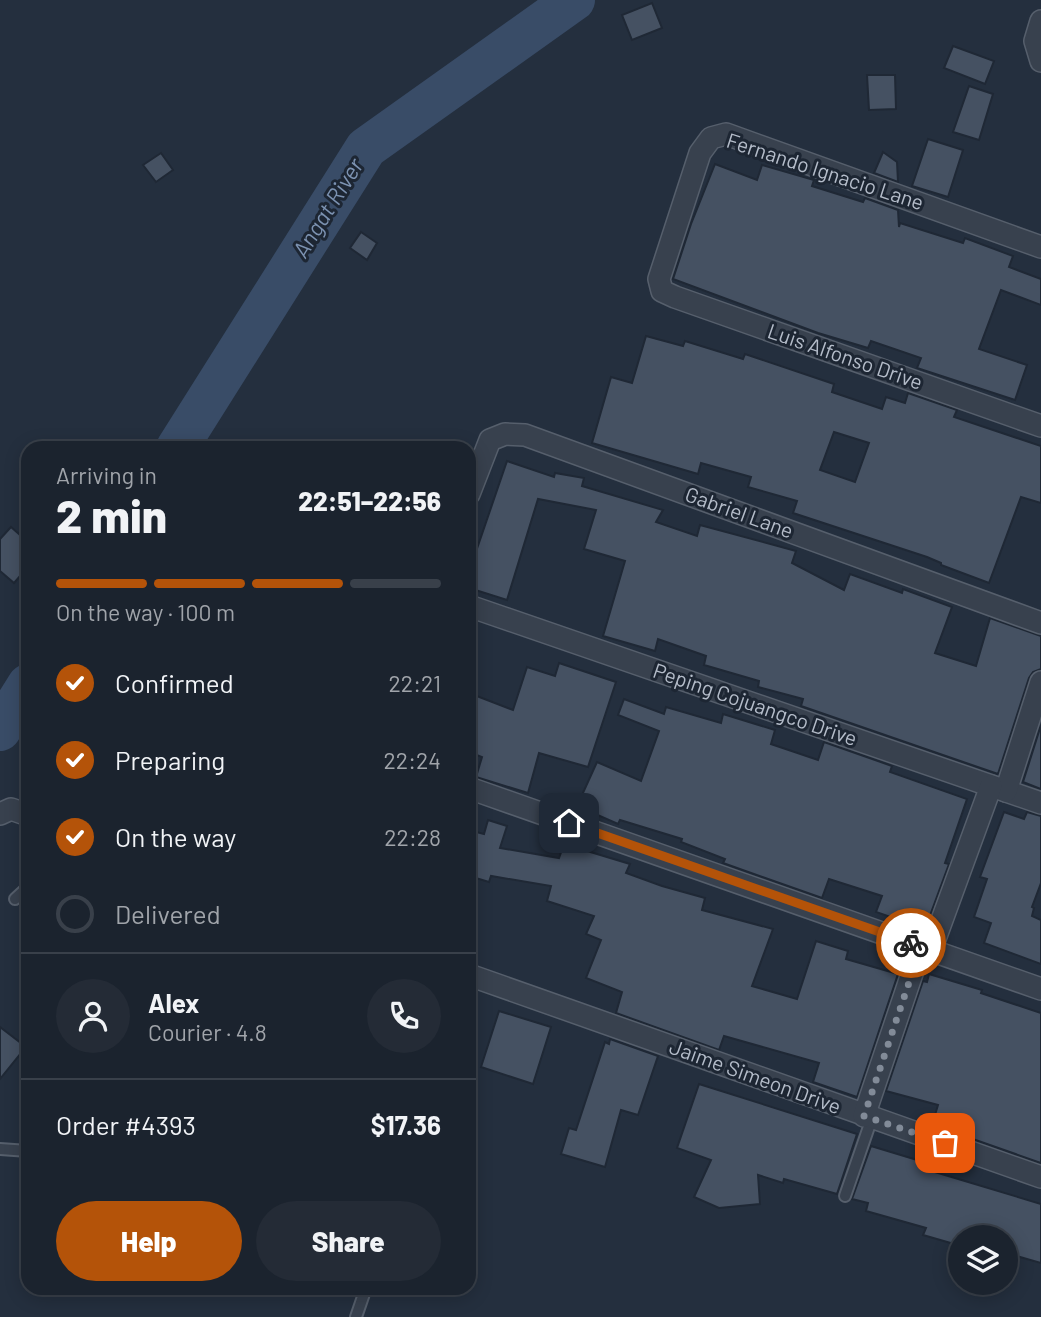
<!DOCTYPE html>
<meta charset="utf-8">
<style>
:root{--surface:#1b232e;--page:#242b36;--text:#f1f3f6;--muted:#a0a4aa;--line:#39404a;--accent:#b45309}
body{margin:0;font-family:Barlow,sans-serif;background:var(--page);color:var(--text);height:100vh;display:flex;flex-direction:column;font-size:26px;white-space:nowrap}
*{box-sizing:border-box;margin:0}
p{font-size:23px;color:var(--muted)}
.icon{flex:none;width:38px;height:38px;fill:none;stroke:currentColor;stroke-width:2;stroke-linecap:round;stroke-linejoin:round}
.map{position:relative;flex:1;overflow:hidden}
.drawer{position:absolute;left:21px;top:441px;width:455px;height:854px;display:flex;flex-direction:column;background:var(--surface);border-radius:21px;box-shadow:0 4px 18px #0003,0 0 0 2px var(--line)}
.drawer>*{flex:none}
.fabs{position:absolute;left:948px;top:1225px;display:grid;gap:14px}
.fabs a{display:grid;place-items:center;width:70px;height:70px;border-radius:50%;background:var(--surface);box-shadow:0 4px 18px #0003,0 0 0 2px var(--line);font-size:35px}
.pin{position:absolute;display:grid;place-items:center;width:60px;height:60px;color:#fff;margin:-30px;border-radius:14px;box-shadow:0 4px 10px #0006}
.courier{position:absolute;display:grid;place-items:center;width:70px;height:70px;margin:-35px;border:5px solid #b45309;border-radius:50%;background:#fff;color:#222;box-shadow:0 2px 9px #0007}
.overview em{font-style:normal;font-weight:800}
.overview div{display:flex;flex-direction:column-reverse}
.overview{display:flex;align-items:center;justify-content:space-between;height:119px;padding:0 35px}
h1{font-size:46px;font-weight:800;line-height:52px}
.bar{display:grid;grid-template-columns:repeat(4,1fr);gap:10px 7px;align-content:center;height:84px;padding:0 35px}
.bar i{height:9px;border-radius:5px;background:var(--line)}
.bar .on{background:var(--accent)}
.bar p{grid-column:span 4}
.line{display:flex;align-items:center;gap:18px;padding:0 35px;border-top:2px solid var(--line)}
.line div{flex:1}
.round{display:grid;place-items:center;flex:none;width:74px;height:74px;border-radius:37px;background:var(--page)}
ol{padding:0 35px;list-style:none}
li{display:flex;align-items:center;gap:21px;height:77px}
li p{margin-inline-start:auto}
li .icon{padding:7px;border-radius:50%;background:var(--accent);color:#fff;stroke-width:4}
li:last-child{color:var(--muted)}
li i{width:38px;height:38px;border:4px solid var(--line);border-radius:50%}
.primary-button{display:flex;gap:14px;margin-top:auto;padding:14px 35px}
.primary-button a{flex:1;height:80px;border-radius:42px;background:var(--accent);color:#fff;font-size:28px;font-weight:800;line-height:80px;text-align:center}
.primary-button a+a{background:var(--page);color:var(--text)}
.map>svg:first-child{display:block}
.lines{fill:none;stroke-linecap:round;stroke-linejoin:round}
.river{stroke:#394c67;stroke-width:42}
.building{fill:#455162;stroke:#1f2835;stroke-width:2;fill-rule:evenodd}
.lane-casing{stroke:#565f6c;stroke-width:14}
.street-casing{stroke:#565f6c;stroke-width:24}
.lane{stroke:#38414e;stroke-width:10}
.street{stroke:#38414e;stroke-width:21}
.done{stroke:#828b98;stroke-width:7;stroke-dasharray:0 12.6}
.route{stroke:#b45309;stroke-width:9}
.labels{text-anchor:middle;stroke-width:6;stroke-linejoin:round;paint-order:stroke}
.street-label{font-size:21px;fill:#b4bcc9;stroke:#1d2633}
.water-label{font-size:23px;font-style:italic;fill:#7c92b1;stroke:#1d2633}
</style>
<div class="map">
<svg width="1041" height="1317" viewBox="0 0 1041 1317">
<rect width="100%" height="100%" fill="#242f3e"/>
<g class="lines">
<g class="river">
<path d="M177,448l189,-300 208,-148"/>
<path d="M0,730l28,-45"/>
</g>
</g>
<g class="building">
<path d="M652,3l10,25 -30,12 -10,-25z"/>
<path d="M953,46l41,15 -9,23 -41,-16z"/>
<path d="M867,75h28l1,34 -27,1z"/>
<path d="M969,86l24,8 -14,46 -26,-8z"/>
<path d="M928,139l35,11 -15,47 -36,-11z"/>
<path d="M883,152l14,10 1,20 -24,-9z"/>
<path d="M161,153l12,17 -17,12 -13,-17z"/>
<path d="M715,164l42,16 5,-15 52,15 -2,6 51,16 2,-4 33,12 1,17 1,-4 63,20 2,-5 48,18 -4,11 32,12v26l-40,-15 -22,59 48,16 -12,35 -98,-32 4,-10 -50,-17 -3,7 -50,-15 -145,-54 18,-55z"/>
<path d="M361,232l16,11 -10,17 -17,-12z"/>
<path d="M646,336l37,10 2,-5 58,18 2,-5 89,30 -2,8 50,17 4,-12 19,6 3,-10 49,17 -3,7 87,29v57l-20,-6 -32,86 -48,-18v-2l-14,-6 -134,-44 4,-12 -49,-14 3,-10 -50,-14 -3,11 -106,-31 19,-66 21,6zM834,432l35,11 -14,39 -35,-12z"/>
<path d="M507,461l47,16 1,-4 29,5 -2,8 81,24 -7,12 41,14 3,-11 96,26 -4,12 52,27 6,-16 52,19 1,-4 49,18 -17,46 41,13 14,-48 51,18v33l-8,3 -4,6 -31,96 -197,-68 2,-7 -45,-12 1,-6 -55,-16 2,-9 -48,-17 -3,12 -52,-15 22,-75 -41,-12 12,-39 -58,-11 -31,101 -38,-12v-16z"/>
<path d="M11,527l17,15v25l-14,16 -14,-12v-32z"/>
<path d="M559,663l57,19 -28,85 -49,-14 -11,40 -52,-16 6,-20 -13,-5v-59l44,17 14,-43 28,9z"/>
<path d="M624,699l40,15 2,-7 55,16 2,-9 52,16 -4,14 47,16 6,-18 68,24 -2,6 77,27 -22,64 4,1 -24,65 -49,-17 6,-16 -53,-17 -7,19 -99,-35 2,-4 -44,-17 1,-3 -62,-19 -2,4 -41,-18 20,-44 44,19 18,-50 -41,-16z"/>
<path d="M1041,725v64l-18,-7z"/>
<path d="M1004,812l20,7 3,-7 14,4v67l-9,24 2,1 -2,8 9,4v44l-57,-21 7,-20 -17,-6 13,-38 -7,-2z"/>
<path d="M488,820l19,6 -7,22 59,10 5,-14 66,20 -4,9 36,13 43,12 -3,12 71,19 -21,57 45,13 19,-58 32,10 -2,8 52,15 -41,123 -44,-15 6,-19 -95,-27 -5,14 -103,-37 6,-21 -36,-14 15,-38 -15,-6 8,-18 -47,-15 4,-15 -60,-10 -2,6 -20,-6v-46l15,4z"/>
<path d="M929,974l53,16 -1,3 60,20v150l-74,-26 4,-12 -36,-10 3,-10 -52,-14 37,-110 4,1z"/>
<path d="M499,1011l52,16 -18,57 -52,-17z"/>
<path d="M0,1027l26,20 -26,32z"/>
<path d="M610,1039l48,17 -20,59 -17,-5 -16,57 -44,-13 8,-26 7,2 29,-88 4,2z"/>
<path d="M699,1084l158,50 -20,60 -53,-15 -1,4 -25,-8 2,29 -41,4 -25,-11 17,-37 -34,-12z"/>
<path d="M871,1146l66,20 -2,6 106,32v59l-35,-10v-16h-45v9l-38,-11 3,-7 -60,-17 2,-8 -16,-4z"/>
</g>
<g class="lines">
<defs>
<g id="lane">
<path d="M15,899l13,-12"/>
<path d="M0,1149l28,2"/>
<path d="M845,1196l27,-78"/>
<path d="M356,1317l10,-29"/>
</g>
<g id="street">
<path d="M1041,21l-6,20 6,20"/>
<path d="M1041,247l-315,-113 -15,4 -11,15 -41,126 3,12 13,6 366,129"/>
<path d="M469,494l21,-54 15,-6 20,1 516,188"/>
<path d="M469,606l572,197"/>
<path d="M469,788l572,201"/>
<path d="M1006,791l35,-109"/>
<path d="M0,814l11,-5 17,6"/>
<path d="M931,950l60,-164"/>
<path d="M469,975l572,202"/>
<path d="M864,1116l57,-169"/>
</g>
</defs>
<use href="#lane" class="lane-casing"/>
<use href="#street" class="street-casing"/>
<use href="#lane" class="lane"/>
<use href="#street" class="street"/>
</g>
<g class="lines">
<path class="done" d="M911,943l10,4 -57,169 81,27"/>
<path class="route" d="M569,823l342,120"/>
</g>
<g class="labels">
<g class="street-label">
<text transform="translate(825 172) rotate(18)" y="7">Fernando Ignacio Lane</text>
<text transform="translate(845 357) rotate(19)" y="7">Luis Alfonso Drive</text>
<text transform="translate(739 513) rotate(20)" y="7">Gabriel Lane</text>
<text transform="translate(755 705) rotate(19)" y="7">Peping Cojuangco Drive</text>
<text transform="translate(755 1077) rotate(20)" y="7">Jaime Simeon Drive</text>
</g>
<g class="water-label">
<text transform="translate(328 208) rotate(-58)" y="8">Angat River</text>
</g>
</g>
</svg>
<div class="fabs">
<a><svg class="icon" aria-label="layers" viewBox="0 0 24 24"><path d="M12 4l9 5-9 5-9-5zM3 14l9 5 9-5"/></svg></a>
</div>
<div class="pin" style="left:945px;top:1143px;background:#ea580c"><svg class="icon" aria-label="bag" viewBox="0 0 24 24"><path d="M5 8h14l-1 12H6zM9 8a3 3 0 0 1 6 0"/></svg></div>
<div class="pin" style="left:569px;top:823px;background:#1f2937"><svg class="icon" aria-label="home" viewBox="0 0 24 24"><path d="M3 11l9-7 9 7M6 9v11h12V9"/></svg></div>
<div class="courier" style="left:911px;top:943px"><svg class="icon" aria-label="bike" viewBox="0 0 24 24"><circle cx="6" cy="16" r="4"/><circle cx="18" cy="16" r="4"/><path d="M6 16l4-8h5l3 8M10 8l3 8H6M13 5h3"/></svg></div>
<section class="drawer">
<div class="overview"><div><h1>2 min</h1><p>Arriving in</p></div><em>22:51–22:56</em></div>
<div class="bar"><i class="on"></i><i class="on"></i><i class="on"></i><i></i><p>On the way · 100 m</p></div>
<ol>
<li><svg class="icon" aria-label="check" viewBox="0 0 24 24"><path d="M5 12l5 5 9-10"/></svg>Confirmed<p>22:21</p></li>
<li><svg class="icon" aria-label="check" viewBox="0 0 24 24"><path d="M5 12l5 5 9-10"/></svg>Preparing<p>22:24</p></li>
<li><svg class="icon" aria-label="check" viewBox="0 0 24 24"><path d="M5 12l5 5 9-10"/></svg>On the way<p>22:28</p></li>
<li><i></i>Delivered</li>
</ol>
<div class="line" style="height:126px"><a class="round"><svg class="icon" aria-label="person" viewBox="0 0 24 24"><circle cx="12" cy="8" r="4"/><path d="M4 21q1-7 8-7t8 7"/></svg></a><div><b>Alex</b><p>Courier · 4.8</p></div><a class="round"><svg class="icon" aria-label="phone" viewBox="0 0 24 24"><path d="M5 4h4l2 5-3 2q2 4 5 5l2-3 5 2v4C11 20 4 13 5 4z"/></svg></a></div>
<div class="line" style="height:91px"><div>Order #4393</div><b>$17.36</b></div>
<div class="primary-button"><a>Help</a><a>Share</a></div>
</section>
</div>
